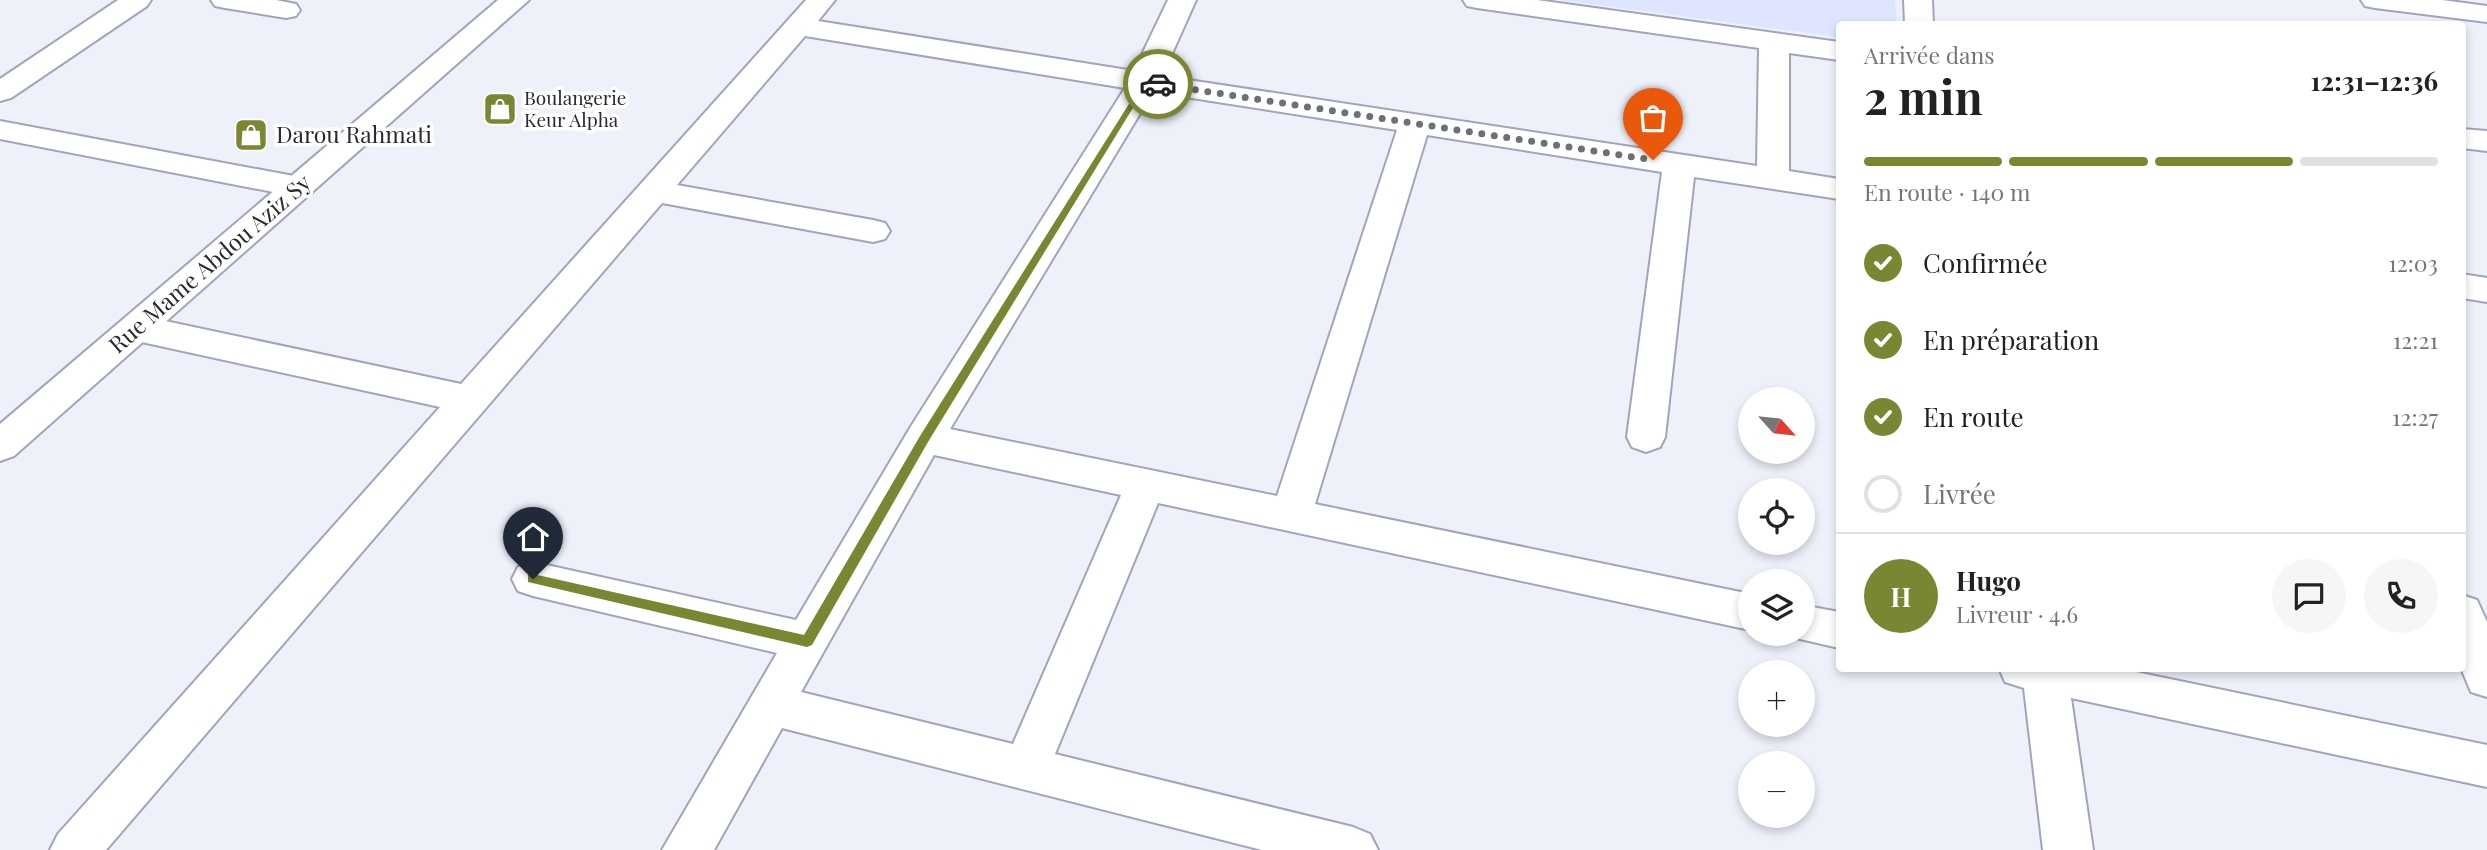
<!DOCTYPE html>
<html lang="fr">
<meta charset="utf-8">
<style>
:root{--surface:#fff;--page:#f6f6f6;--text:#222;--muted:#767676;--line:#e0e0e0;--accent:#7b8632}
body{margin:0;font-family:"Playfair Display",serif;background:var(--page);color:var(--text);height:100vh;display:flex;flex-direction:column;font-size:26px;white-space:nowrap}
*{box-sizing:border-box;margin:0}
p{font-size:23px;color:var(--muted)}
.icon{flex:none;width:38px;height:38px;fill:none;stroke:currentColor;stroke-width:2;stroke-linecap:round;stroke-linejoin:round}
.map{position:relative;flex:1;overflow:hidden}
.drawer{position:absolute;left:1836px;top:21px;width:630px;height:651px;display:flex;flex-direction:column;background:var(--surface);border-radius:7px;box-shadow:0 4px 10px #0003}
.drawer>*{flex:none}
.needle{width:46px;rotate:117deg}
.buttons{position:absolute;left:1738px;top:387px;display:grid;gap:14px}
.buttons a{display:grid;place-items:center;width:77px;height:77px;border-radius:50%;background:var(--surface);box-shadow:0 4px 10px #0003;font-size:35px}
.pin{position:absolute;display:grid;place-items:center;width:60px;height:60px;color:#fff;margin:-72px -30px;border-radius:50% 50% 50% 0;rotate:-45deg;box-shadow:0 0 7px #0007}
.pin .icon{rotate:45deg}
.courier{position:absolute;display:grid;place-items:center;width:70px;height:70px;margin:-35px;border:5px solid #7b8632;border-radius:50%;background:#fff;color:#222;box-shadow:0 2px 9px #0007}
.summary em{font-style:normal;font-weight:700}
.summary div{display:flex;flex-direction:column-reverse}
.summary{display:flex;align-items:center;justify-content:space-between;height:119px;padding:0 28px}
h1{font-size:46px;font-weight:700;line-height:52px}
.bar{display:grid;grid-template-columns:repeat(4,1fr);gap:10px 7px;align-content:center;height:84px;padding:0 28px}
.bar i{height:9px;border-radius:5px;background:var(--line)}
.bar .selected{background:var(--accent)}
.bar p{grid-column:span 4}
.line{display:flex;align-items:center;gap:18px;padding:0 28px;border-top:2px solid var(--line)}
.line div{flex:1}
.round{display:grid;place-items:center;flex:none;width:74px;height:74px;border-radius:37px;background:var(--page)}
ol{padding:0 28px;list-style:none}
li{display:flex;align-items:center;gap:21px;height:77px}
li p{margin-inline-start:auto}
li .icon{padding:7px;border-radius:50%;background:var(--accent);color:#fff;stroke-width:4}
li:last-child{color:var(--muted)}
li i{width:38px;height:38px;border:4px solid var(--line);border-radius:50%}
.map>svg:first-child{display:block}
.built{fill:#dfe5fe}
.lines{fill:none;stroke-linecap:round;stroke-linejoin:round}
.minor-casing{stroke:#a0a5bc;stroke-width:4}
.tertiary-casing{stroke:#a0a5bc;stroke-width:4}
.minor{fill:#fff;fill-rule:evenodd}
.tertiary{fill:#fff;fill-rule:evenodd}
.route{fill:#7b8632}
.done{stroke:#6d6f79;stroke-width:7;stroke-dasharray:0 12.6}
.labels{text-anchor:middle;stroke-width:7;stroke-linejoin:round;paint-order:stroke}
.far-poi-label{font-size:19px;fill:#282a33;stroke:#fff;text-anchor:start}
.poi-label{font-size:23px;fill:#282a33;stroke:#fff;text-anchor:start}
.street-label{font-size:23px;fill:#282a33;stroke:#fff}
</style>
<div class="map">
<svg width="2487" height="850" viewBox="0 0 2487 850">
<rect width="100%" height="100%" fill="#eef0fa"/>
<path class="built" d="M1561,0h334l2,24h-58v13z"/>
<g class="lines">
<defs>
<g id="minor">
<path d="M118,0h33l-4,6 -136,92 -11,3v-22z"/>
<path d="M211,0h65l20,4 4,6 -4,6 -10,2 -61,-10 -10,-2z"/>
<path d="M806,0h29l-17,21 316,50 34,-71h28l-34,76 595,90 2,-118 -282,-40 -10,-2 -4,-6h74l302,42v18l-50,-7v118l50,8v20l-145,-22 -29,260 -5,10 -14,5 -14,-5 -5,-10 35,-265 -235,-37 -112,369 435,90v36l-592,-127 -103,251 298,73 17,7 8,16h-116l-480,-122 -68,122h-52l115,-197 -244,-57 -15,-5 -6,-12 6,-12 15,-5 263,58 114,-192 215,-340 -320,-52 -128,149 196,35 12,3 5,8 -5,8 -12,3 -211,-39 -556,647h-56l8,-16 382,-427 -303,-66 -13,-4 -5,-9 5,-9 13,-4 324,69zM1153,92l244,38 -120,366 -327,-67zM934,455l187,40 -108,249 -212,-52z"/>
<path d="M1904,0h28l1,24h-28z"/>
<path d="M2361,0h81l45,6v16l-112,-14 -10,-2z"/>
<path d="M0,121l299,56 12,3 4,7 -4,7 -12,3 -299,-58z"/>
<path d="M2462,129l25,2v20l-25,-3z"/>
<path d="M2462,274l25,4v24l-25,-4z"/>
<path d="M2462,595l15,5 10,22v75l-16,-5 -10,-24z"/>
<path d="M1802,605l37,7v36l-52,-12 -2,-2h17z"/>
<path d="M1999,668h118l370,77v42l-416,-89 22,152h-50l-19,-162 -19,-6z"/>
</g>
<path id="tertiary" d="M498,0h31l-515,456 -14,5v-37z"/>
</defs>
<use href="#minor" class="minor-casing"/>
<use href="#tertiary" class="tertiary-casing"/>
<use href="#minor" class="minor"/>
<use href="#tertiary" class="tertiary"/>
</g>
<path class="route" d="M1144,80l19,4 -16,1 -219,357 -116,203 -5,2 -279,-65v-7l5,-1 271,61 116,-199z"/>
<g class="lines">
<path class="done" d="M1158,84l495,76"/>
</g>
<defs>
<symbol id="shop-square" viewBox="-11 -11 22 22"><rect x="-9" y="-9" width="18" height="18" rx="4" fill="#7b8632" stroke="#fff"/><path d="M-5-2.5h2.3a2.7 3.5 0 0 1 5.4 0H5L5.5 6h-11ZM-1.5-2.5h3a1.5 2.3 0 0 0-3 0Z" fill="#fff"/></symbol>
</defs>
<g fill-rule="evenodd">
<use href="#shop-square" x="481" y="90" width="38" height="38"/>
<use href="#shop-square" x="232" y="116" width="38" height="38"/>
</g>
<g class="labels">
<g class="far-poi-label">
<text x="524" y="105">Boulangerie<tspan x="524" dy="22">Keur Alpha</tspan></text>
</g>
<g class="poi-label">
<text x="276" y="143">Darou Rahmati</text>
</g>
<g class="street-label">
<text transform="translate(210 264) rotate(-41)" y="8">Rue Mame Abdou Aziz Sy</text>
</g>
</g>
</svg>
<div class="buttons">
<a><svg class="needle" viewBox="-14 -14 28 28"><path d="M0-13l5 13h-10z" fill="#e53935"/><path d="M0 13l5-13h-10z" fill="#767676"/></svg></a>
<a><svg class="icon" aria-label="locate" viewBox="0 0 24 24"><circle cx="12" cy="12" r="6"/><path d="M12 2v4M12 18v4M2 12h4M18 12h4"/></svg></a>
<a><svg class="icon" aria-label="layers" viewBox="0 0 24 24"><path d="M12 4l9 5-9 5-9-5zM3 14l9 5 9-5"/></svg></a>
<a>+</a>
<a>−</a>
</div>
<div class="pin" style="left:1653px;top:160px;background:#ea580c"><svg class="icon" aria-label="bag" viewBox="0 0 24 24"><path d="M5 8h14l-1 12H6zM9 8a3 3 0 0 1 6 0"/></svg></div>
<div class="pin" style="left:533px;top:579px;background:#1f2937"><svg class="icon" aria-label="home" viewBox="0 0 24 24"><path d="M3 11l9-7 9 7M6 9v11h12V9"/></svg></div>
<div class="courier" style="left:1158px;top:84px"><svg class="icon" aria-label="car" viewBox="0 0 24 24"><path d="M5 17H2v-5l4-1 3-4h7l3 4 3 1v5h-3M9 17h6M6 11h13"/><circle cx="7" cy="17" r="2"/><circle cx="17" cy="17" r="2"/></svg></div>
<section class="drawer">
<div class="summary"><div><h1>2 min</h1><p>Arrivée dans</p></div><em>12:31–12:36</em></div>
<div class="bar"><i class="selected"></i><i class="selected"></i><i class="selected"></i><i></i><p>En route · 140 m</p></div>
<ol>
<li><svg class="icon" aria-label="check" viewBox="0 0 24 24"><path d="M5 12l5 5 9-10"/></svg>Confirmée<p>12:03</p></li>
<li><svg class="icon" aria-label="check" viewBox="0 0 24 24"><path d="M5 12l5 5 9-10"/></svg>En préparation<p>12:21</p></li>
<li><svg class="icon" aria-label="check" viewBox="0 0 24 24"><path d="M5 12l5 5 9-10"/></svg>En route<p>12:27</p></li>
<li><i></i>Livrée</li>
</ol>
<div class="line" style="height:126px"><b class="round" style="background:var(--accent);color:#fff">H</b><div><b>Hugo</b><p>Livreur · 4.6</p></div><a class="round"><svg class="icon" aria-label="chat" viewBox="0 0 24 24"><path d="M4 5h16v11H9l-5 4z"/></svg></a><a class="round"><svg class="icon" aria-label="phone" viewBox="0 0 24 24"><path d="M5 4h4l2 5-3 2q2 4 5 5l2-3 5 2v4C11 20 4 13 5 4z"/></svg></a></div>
</section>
</div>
